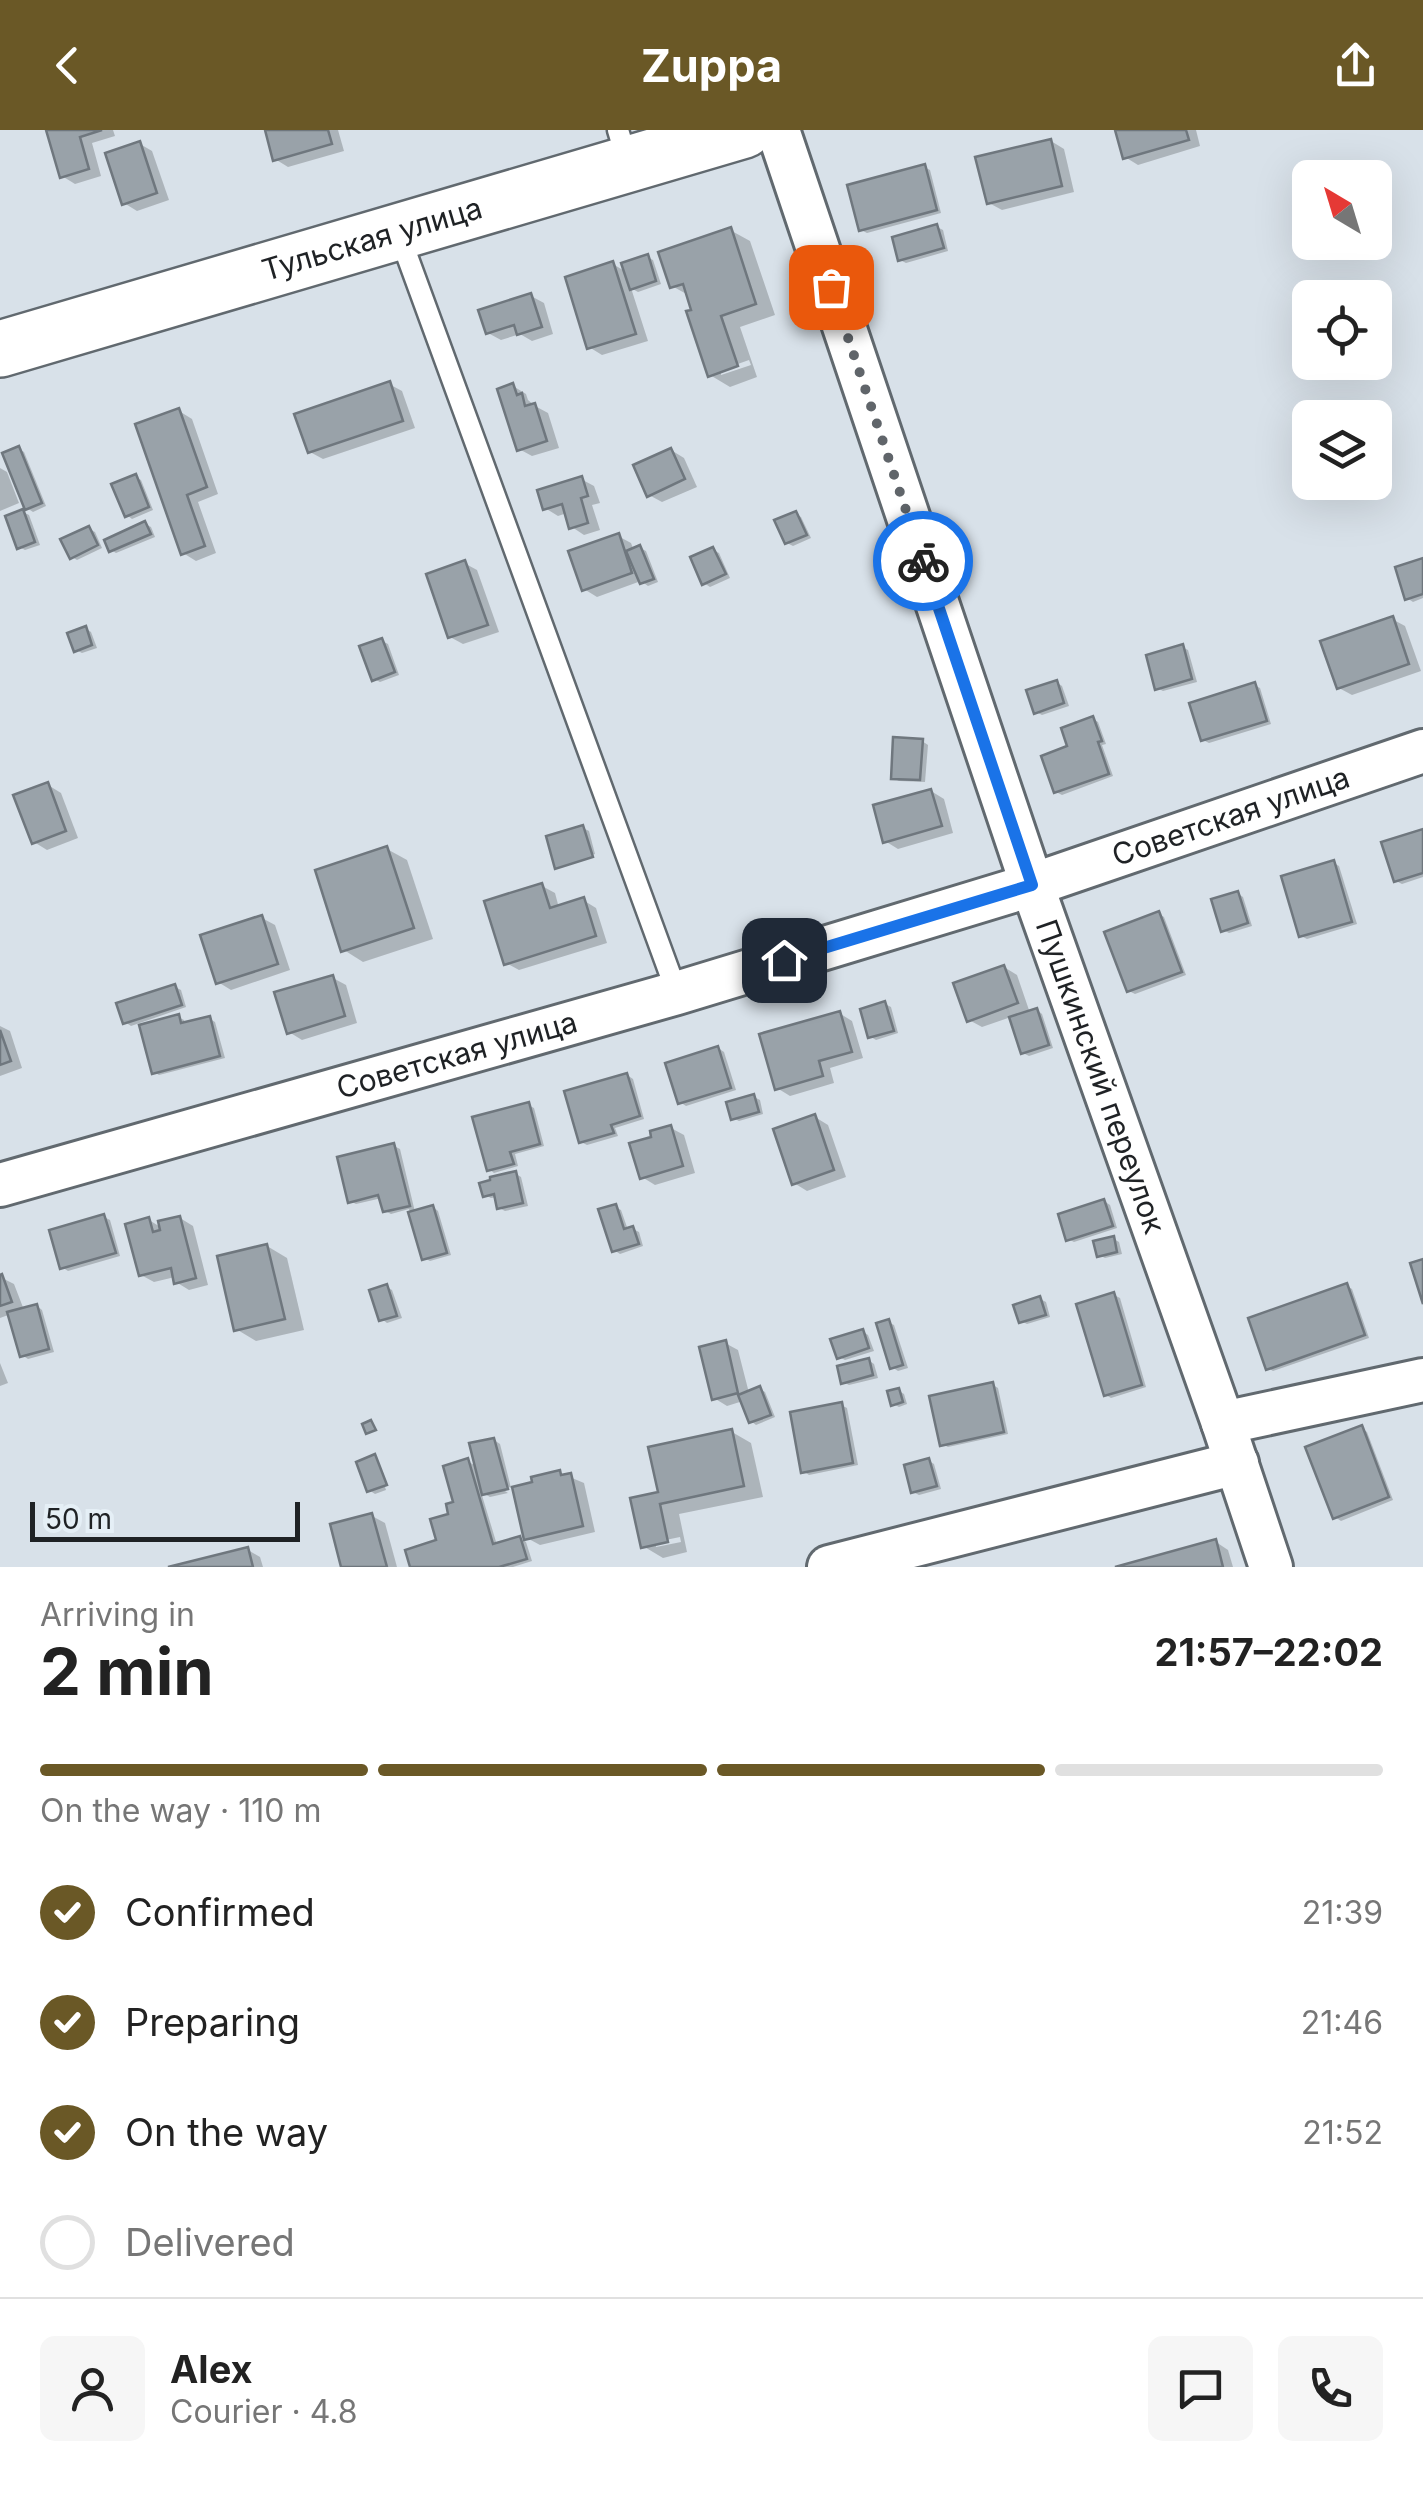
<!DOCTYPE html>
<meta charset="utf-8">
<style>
:root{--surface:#fff;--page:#f6f6f6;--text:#222;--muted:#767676;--line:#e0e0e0;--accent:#6a5826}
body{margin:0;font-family:Inter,sans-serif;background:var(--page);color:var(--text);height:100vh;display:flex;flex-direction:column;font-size:38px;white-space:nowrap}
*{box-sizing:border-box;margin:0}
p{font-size:32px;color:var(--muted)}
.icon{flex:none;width:55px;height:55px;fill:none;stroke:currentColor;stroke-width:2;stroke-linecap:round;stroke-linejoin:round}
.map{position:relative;height:1437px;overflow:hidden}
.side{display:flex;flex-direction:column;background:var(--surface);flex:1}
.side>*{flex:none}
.needle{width:65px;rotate:322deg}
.buttons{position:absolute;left:1292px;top:30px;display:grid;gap:20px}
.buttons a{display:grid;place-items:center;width:100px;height:100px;border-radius:15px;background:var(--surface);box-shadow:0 10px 40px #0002;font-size:50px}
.scale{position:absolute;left:30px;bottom:25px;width:270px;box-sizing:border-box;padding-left:10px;border:5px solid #1f2225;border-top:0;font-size:28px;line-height:35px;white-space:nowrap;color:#1f2225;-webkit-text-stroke:8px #e5eff6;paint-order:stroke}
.pin{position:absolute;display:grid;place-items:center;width:85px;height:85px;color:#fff;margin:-42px;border-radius:20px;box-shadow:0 5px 15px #0006}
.courier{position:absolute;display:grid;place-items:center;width:100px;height:100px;margin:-50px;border:8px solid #1a73e8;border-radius:50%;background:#fff;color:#222;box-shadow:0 2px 12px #0007}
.head em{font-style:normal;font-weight:700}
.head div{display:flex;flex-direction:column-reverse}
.head{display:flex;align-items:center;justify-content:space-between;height:170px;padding:0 40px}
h1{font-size:65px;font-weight:700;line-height:75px}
.bar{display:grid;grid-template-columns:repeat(4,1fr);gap:15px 10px;align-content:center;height:120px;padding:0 40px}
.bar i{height:12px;border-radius:8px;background:var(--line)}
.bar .on{background:var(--accent)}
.bar p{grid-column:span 4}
.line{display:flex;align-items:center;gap:25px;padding:0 40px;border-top:2px solid var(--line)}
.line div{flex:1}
.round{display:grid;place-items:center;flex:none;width:105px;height:105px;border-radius:15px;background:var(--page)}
ol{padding:0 40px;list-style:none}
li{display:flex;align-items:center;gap:30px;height:110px}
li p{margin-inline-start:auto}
li .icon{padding:10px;border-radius:50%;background:var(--accent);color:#fff;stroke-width:4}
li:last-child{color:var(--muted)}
li i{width:55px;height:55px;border:5px solid var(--line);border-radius:50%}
header{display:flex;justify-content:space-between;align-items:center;height:130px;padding:0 40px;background:var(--accent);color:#fff;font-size:45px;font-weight:700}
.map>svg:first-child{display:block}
.shadow{fill:#0003;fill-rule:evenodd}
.building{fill:#99a2a9;stroke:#6f777e;stroke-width:2.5}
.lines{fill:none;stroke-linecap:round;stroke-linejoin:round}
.lane-casing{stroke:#61696f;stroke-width:25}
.street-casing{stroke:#61696f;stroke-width:48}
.secondary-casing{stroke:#61696f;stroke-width:60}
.lane{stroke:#fff;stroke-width:20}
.street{stroke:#fff;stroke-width:42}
.secondary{stroke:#fff;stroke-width:55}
.done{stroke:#60656a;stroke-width:10;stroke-dasharray:0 18}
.route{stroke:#1a73e8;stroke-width:12}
.labels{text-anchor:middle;stroke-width:9;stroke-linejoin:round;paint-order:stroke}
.street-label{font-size:30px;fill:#1f2225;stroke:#e5eff6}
</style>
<header><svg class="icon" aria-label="back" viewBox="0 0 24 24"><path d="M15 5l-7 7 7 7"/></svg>Zuppa<svg class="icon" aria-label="share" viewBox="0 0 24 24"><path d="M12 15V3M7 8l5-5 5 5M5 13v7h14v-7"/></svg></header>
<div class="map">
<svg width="1423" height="1437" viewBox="0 0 1423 1437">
<rect width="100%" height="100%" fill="#d8e1e9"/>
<g class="shadow">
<path d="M48,0h65l2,6 -23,7 9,33 -26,8 -13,-8z"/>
<path d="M267,0h71l6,21 -56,16 -13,-8z"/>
<path d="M1117,0h79l4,16 -62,19 -13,-8z"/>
<path d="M1051,11l13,8 10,43 -72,18 -13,-7z"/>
<path d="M140,14l12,7 17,49 -32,11 -13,-8z"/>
<path d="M924,37l6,3 11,43 -74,20 -6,-3z"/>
<path d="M937,97l6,3 5,21 -42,12 -6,-3z"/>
<path d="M730,100l20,11 25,74 -35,12 17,50 -27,10 -20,-12 -20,-79 -18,-10zM749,230l2,5 -30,10v-5z"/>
<path d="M647,127l6,3 8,24 -23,8 -7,-4 17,53 -46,14 -13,-8 24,-83 13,8z"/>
<path d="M531,166l13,7 9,31 -21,7 -12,-7 -19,6 -13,-7z"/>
<path d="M389,254l13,7 13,37 -92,31 -13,-7z"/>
<path d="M513,256l13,8 2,6 7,6 13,7 11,35 -27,8 -13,-7z"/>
<path d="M179,281l13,8 26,75 -20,8 18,51 -20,8 -13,-8z"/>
<path d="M19,319l5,3 22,54 -13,6 -6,-4z"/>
<path d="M671,320l13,8 13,29 -35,15 -13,-7z"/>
<path d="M0,338l7,4 12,31 -19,8z"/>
<path d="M135,347l6,3 12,30 -21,9 -5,-4z"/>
<path d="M581,349l13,7 6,17 -8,2 8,25 -16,5 -12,-8 -5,-14 -9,3 -13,-8z"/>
<path d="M23,382l6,3 11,30 -15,5 -6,-3z"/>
<path d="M796,384l5,3 10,21 -18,8 -6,-3z"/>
<path d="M145,394l6,3 4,10 -39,16 -5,-3z"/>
<path d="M89,399l6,3 7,16 -25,12 -5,-3z"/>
<path d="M618,406l13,7 3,8 6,-3 6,3 12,31 -10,4 -7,-5 -44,16 -13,-8z"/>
<path d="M713,420l6,3 11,25 -20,9 -6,-4z"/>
<path d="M1423,430v38l-10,4 -6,-4z"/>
<path d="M464,433l13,7 22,62 -36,12 -13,-7z"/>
<path d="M1392,489l13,7 16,45 -69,24 -13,-7z"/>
<path d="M85,498l6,4 6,16 -15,5 -6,-3z"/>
<path d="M382,511l6,3 11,31 -19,7 -6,-3z"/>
<path d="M1182,517l6,3 9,32 -34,9 -6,-3z"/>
<path d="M1056,552l6,4 7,20 -27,9 -6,-3z"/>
<path d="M1254,555l6,3 11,36 -62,19 -6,-3z"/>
<path d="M1093,589l5,3 8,22 -4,1 11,31 -51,19 -6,-3 14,-44z"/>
<path d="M922,611l6,4 -3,37 -26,-1 -6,-3z"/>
<path d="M48,655l13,8 17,45 -31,12 -13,-8z"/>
<path d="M931,661l13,8 9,34 -55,16 -13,-8z"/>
<path d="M583,698l6,3 6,23 -37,11z"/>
<path d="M1423,701v46l-21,7 -6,-3z"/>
<path d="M387,719l20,11 26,79 -70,23 -19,-12z"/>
<path d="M1334,733l5,3 18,58 -50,15 -6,-3z"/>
<path d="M542,756l13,7 4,15 24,-8 13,8 11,35 -88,27 -13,-7z"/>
<path d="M1237,763l6,4 9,29 -23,7 -6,-3z"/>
<path d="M1159,784l5,3 22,58 -51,19 -6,-3z"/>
<path d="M262,788l13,7 15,45 -59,20 -13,-8z"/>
<path d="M1004,837l13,8 13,38 7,-3 5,4 11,34 -24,8 -6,-3 -12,-36 -29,10 -13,-7z"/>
<path d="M333,848l13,7 11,38 -55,17 -13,-8z"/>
<path d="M175,857l6,3 5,17 -55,19 -6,-4z"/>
<path d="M885,874l6,3 7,26 -22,7 -5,-3z"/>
<path d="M839,883l13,8 11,37 -33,10 4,15 -44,13 -13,-8z"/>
<path d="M178,887l6,3 1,5 25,-6 5,3 10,36 -66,17 -5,-3z"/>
<path d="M0,896l10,5 12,37 -22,8z"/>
<path d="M718,918l6,4 12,38 -50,16 -6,-4z"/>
<path d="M627,945l6,4 11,40 -29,9 3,8 -31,9 -6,-3z"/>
<path d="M754,967l6,3 3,14 -24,7 -6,-3z"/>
<path d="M528,975l6,3 10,38 -29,8 3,12 -24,7 -5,-4z"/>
<path d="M815,987l13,8 18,52 -39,14 -13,-8z"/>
<path d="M671,998l13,7 11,38 -40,12 -13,-8 12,-39z"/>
<path d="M394,1016l6,3 15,63 18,-5 5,4 13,44 -21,6 -6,-3 -15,-49 -18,5 -6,-3 -3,-13 -26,6 -6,-3z"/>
<path d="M516,1044l5,3 7,29 -23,5 -6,-3 -2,-11 -6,1 -6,-3z"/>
<path d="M1104,1071l6,4 7,23 -43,14 -6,-3z"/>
<path d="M615,1077l6,3 7,20 5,-1 6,3 4,14 -23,8 -6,-4z"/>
<path d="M104,1087l6,3 10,36 -52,15 -6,-4z"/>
<path d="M180,1088l13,8 15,59 -19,5 -13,-8 -1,-5 -21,5 -13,-7 8,-55 13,8z"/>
<path d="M1114,1109l5,3 3,12 -17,4 -6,-3z"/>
<path d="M267,1116l20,12 17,72 -48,11 -20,-12z"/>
<path d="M0,1147l14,7 10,26 13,-4 5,4 12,42 -26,7 -6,-4 -11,-41 -11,4z"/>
<path d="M1347,1156l5,3 17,49 -96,33 -5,-3z"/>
<path d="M387,1157l5,3 10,28 -15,5 -5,-4z"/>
<path d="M1114,1165l6,3 26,89 -35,11 -5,-3z"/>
<path d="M1040,1169l6,3 4,15 -23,7 -6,-3z"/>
<path d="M888,1192l6,3 14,43 -10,3 -6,-4z"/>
<path d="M862,1201l6,4 6,16 -29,9 -6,-3z"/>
<path d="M725,1213l13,7 11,43 11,-4 5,3 10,25 -19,8 -5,-4 -8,-20 -16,5 -13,-8z"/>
<path d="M868,1230l6,4 4,14 -29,7 -6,-3z"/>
<path d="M0,1233l8,20 -8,3z"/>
<path d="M993,1255l5,3 10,46 -60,13 -6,-3z"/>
<path d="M899,1261l5,3 3,10 -8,3 -6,-3z"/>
<path d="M841,1275l6,3 11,57 -49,10 -6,-4z"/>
<path d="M1361,1298l6,4 26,68 -52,21 -6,-4z"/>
<path d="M732,1302l19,11 12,54 -84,17 8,38 -24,6 -20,-12 18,-52zM680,1407l1,5 -25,5v-5z"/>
<path d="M494,1310l6,4 11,44 -13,-7 -2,4 12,8 -18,4 -9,-5 16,53 23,-7 6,4 6,19 -19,6h-100l27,-25 17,-39 10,-42 11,6z"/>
<path d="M375,1327l11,33 -11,4 -6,-4 -10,-27z"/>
<path d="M929,1331l5,3 7,25 -22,6 -6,-3z"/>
<path d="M560,1343l24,10 11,49 -55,13 -13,-7z"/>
<path d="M372,1386l13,7 12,44h-53z"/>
<path d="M1216,1412l12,8 5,17h-109z"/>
<path d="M248,1420l12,7 3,10h-85z"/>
</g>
<g class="building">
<path d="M46,0h56l-22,7 9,32 -29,9z"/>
<path d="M265,0h63l4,14 -59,17z"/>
<path d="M1115,0h71l3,10 -66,19z"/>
<path d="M1051,9l11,47 -75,18 -12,-47z"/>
<path d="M140,11l17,52 -35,12 -17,-52z"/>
<path d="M925,34l12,46 -78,21 -12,-46z"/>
<path d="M937,94l7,24 -46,13 -6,-24z"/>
<path d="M731,97l25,77 -35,12 17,50 -30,11 -22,-66 5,-1 -8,-26 -13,4 -12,-36z"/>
<path d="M648,124l8,27 -26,9 -9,-27z"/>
<path d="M613,131l23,73 -49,15 -22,-72z"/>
<path d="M531,163l11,34 -25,8 -3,-10 -28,9 -8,-24z"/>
<path d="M390,251l13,40 -95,32 -14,-39z"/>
<path d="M513,253l4,12 5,-2 3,13 10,-3 12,38 -30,10 -20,-62z"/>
<path d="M179,278l28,79 -20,8 18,51 -24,9 -46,-131z"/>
<path d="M19,316l23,57 -17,7 -23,-57z"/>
<path d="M671,318l14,31 -38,18 -14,-32z"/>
<path d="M136,344l13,33 -24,10 -14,-33z"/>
<path d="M582,346l6,20 -7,2 7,25 -19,6 -7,-25 -19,6 -6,-20z"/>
<path d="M23,379l12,33 -18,7 -12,-33z"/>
<path d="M796,381l11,24 -22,9 -11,-24z"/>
<path d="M145,391l6,13 -42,18 -5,-12z"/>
<path d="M89,396l9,19 -28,14 -10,-20z"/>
<path d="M619,403l13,40 -50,18 -14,-40z"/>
<path d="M640,415l14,34 -14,5 -14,-33z"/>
<path d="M713,417l13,27 -24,11 -12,-28z"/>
<path d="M1423,428v36l-18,6 -10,-33z"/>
<path d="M465,430l23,65 -40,13 -22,-64z"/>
<path d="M1393,486l16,48 -72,25 -17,-48z"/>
<path d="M86,496l6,19 -18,7 -7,-19z"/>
<path d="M382,508l13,34 -23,9 -13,-35z"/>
<path d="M1183,514l9,35 -37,11 -9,-35z"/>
<path d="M1057,550l7,23 -30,11 -8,-24z"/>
<path d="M1255,552l12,39 -66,20 -12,-38z"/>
<path d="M1093,586l9,25 -4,1 11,32 -55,19 -13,-37 26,-10 -6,-18z"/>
<path d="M893,607l30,2 -3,41 -29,-1z"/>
<path d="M48,652l18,49 -34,13 -19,-49z"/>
<path d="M931,659l11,37 -59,17 -10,-38z"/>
<path d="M583,695l10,32 -38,12 -9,-33z"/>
<path d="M1423,699v44l-29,9 -13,-40z"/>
<path d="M387,716l27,82 -73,24 -26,-82z"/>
<path d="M1334,730l18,62 -53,15 -18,-61z"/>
<path d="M542,753l8,25 34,-11 12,39 -92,29 -20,-64z"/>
<path d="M1238,761l10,32 -27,9 -10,-33z"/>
<path d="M1159,781l23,61 -55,20 -23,-60z"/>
<path d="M262,785l16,49 -62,20 -16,-49z"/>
<path d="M1004,835l14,38 -51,19 -14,-39z"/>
<path d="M333,845l12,41 -58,18 -13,-42z"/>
<path d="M175,854l7,21 -59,19 -7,-21z"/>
<path d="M885,871l9,30 -26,7 -8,-29z"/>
<path d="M1037,878l12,37 -28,9 -12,-37z"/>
<path d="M840,881l12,41 -33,9 4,15 -48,14 -16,-56z"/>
<path d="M179,884l2,9 29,-7 10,40 -68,18 -13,-49z"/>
<path d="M0,900l11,31 -11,4z"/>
<path d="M718,916l13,42 -53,16 -13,-41z"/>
<path d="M627,943l13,43 -29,9 3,8 -35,10 -15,-52z"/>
<path d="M754,964l5,18 -28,8 -5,-18z"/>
<path d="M529,972l11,42 -30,8 4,12 -27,7 -15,-54z"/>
<path d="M815,984l19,56 -42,15 -19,-56z"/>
<path d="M671,995l12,41 -43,13 -11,-36 22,-6 -1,-6z"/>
<path d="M394,1013l16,63 -27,6 -5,-17 -30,8 -11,-46z"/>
<path d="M516,1041l7,32 -26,6 -3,-15 -11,3 -4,-14 11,-3v-3z"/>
<path d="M1104,1069l9,27 -47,15 -8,-27z"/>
<path d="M616,1074l8,25 9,-3 6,18 -27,8 -14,-43z"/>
<path d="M433,1075l14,48 -25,7 -14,-48z"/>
<path d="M104,1084l12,39 -56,16 -11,-39z"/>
<path d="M180,1086l16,62 -22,6 -3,-16 -32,8 -14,-52 24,-7 4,15 7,-2 -2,-9z"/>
<path d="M1114,1106l3,16 -20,5 -4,-16z"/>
<path d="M267,1114l18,75 -51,12 -17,-75z"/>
<path d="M1423,1129v45l-13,-41z"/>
<path d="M2,1144l10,28 -12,4v-31z"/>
<path d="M1347,1153l18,52 -99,35 -18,-52z"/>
<path d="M387,1154l10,32 -18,5 -10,-31z"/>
<path d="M1114,1162l28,93 -38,11 -28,-92z"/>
<path d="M1040,1166l6,19 -27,8 -6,-18z"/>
<path d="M37,1174l12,45 -29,8 -13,-45z"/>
<path d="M889,1189l14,46 -13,4 -14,-46z"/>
<path d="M863,1199l6,19 -32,11 -7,-20z"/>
<path d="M726,1210l12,53 -26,7 -13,-53z"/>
<path d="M869,1228l4,17 -32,9 -4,-18z"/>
<path d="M993,1252l11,50 -64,14 -11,-50z"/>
<path d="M760,1256l11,29 -22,8 -11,-28z"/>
<path d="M899,1258l4,14 -12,4 -4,-15z"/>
<path d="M842,1272l11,61 -52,10 -11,-61z"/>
<path d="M371,1290l5,10 -10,4 -4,-10z"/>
<path d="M1362,1295l27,72 -56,22 -28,-72z"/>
<path d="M732,1299l12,57 -84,18 8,38 -27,6 -11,-50 28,-6 -10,-45z"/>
<path d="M494,1308l14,51 -26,6 -13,-52z"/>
<path d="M375,1324l12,31 -20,7 -11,-30z"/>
<path d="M468,1328l25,86 27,-8 7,23 -28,8h-89l-5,-17 31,-10 -6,-21 18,-5 -2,-10 7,-2 -10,-36z"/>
<path d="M929,1328l8,28 -26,7 -7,-28z"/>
<path d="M560,1340l1,5 10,-2 12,53 -59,14 -12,-53 20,-5 -1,-5z"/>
<path d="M372,1383l15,54h-46l-11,-43z"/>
<path d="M1216,1409l7,28h-108z"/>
<path d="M248,1417l5,20h-85z"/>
</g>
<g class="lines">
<defs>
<g id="lane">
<path d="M618,0l10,33"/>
<path d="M399,104l278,759"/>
</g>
<g id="street">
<path id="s1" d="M778,0l254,755 191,538 48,144"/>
<path id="s2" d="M0,1055l677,-192 355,-108 391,-134"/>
<path d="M1223,1293l200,-43"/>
<path d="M829,1437l408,-104"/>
</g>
<g id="secondary">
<path id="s3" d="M0,219l744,-219"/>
</g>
</defs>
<use href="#lane" class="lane-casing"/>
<use href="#street" class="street-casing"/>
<use href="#secondary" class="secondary-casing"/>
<use href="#lane" class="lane"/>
<use href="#street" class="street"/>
<use href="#secondary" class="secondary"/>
</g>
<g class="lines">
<path class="done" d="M831,157l92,274"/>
<path class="route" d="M784,830l248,-75 -109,-324"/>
</g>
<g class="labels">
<g class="street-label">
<text dy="10" stroke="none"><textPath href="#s3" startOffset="388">Тульская улица</textPath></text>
<text dy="10" stroke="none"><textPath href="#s2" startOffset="1285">Советская улица</textPath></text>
<text dy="10" stroke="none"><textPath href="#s2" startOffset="475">Советская улица</textPath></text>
<text dy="10" stroke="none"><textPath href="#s1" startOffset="1000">Пушкинский переулок</textPath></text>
</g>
</g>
</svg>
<div class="buttons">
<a><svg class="needle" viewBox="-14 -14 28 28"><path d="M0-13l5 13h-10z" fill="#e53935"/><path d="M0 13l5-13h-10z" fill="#767676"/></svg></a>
<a><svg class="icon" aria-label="locate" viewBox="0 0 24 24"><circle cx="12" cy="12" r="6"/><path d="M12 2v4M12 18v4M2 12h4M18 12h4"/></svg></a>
<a><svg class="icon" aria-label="layers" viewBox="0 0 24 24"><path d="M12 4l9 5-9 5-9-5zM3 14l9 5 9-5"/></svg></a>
</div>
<div class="scale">50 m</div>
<div class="pin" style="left:831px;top:157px;background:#ea580c"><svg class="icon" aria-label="bag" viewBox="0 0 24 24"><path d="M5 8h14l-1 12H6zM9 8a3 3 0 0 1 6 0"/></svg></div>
<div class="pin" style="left:784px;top:830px;background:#1f2937"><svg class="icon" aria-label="home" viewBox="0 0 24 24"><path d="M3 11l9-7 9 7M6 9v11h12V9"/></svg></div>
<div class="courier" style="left:923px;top:431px"><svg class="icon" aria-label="bike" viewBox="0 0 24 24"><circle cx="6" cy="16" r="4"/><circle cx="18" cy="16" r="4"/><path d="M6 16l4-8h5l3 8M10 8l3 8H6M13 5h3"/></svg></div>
</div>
<section class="side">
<div class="head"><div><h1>2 min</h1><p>Arriving in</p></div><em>21:57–22:02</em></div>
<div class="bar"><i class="on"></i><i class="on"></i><i class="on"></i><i></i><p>On the way · 110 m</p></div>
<ol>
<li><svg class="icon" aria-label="check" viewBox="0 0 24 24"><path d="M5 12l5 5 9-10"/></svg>Confirmed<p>21:39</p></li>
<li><svg class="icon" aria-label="check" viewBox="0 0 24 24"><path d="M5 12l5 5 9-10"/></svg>Preparing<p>21:46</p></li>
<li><svg class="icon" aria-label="check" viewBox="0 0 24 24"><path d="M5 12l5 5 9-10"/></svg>On the way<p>21:52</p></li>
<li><i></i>Delivered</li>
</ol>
<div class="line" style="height:180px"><a class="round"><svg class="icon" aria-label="person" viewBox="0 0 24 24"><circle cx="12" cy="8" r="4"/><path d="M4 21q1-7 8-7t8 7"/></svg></a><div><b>Alex</b><p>Courier · 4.8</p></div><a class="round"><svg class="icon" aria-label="chat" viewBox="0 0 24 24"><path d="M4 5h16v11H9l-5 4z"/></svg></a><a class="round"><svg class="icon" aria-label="phone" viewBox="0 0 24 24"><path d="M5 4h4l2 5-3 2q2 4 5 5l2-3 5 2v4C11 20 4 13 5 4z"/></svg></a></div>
</section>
